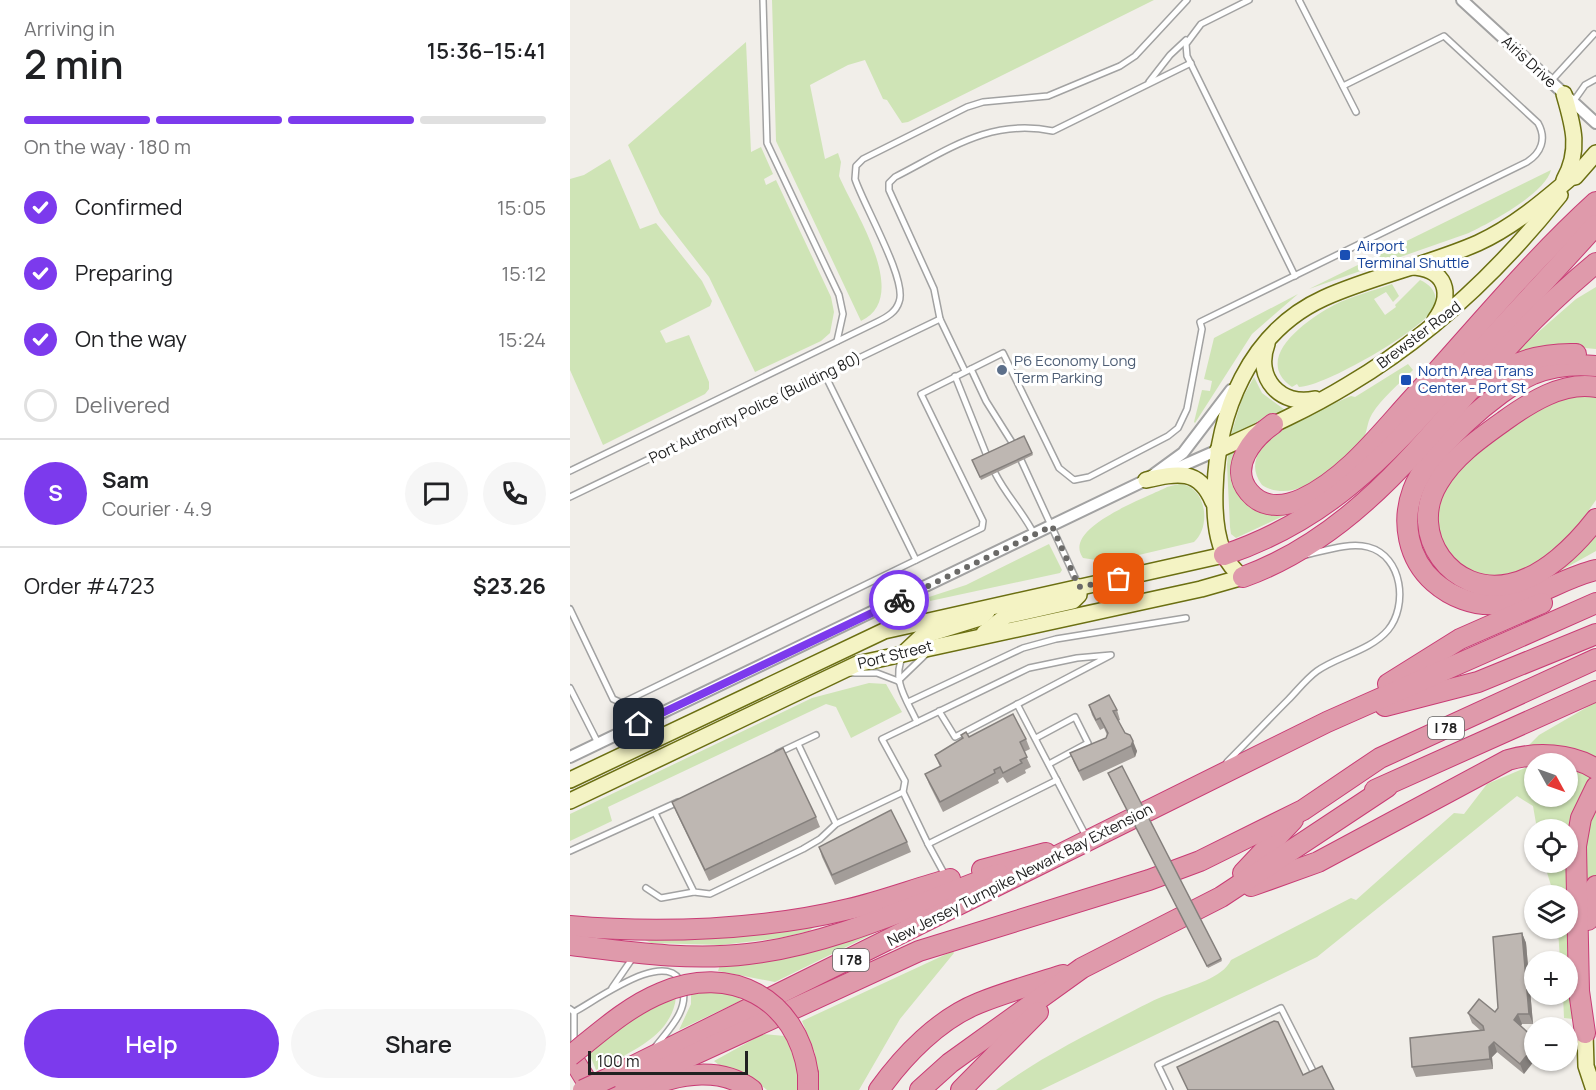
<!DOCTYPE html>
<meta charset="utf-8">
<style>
:root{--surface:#fff;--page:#f6f6f6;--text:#202124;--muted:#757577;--line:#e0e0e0;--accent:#7c3aed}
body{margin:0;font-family:Manrope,sans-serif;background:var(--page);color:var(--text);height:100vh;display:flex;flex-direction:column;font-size:22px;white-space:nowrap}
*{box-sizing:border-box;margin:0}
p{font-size:20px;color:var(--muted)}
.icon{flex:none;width:33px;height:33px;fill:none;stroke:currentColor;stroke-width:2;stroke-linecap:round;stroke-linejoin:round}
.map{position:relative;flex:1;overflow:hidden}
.panel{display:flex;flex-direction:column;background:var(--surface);width:570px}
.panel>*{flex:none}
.needle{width:39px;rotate:130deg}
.buttons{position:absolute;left:954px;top:753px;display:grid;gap:12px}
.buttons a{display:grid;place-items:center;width:54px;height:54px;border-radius:50%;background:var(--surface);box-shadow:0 2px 4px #0004;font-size:30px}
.scale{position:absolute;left:18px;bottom:15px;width:160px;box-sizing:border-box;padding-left:6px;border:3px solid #212121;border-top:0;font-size:16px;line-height:21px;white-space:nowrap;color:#212121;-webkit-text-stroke:4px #fff;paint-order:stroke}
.pin{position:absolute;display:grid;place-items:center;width:51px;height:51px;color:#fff;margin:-26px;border-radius:12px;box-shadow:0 3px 9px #0006}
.courier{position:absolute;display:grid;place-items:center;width:60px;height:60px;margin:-30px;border:4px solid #7c3aed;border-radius:50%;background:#fff;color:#222;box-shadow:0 2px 8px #0007}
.headline em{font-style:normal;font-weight:600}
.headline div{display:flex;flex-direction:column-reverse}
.headline{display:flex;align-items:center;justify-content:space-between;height:102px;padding:0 24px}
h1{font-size:39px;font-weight:600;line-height:45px}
.bar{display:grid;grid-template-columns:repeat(4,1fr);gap:9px 6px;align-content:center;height:72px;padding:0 24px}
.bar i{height:8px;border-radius:4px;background:var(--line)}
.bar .current{background:var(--accent)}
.bar p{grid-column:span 4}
.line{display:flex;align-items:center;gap:15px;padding:0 24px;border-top:2px solid var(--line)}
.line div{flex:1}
.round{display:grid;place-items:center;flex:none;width:63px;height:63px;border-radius:32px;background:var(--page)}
ol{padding:0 24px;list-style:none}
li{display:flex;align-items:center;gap:18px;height:66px}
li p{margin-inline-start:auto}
li .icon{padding:6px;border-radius:50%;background:var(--accent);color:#fff;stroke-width:4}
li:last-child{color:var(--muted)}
li i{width:33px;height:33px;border:3px solid var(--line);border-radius:50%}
.button{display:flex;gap:12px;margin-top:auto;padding:12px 24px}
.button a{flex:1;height:69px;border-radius:36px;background:var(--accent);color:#fff;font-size:24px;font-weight:600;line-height:69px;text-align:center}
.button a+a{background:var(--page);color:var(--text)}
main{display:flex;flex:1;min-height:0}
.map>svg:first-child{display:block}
.grass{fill:#cfe4b6}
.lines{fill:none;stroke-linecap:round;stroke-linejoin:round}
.lane-casing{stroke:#a2a2a2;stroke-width:8}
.street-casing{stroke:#a2a2a2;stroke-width:14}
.secondary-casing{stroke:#6b6f12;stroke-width:18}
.highway-casing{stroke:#c93c75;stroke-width:22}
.lane{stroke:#fff;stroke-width:5}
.street{stroke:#fff;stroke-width:10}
.secondary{stroke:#f4f3c4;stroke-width:15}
.highway{stroke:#df9aab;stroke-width:20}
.highway-bridge-casing{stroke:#c93c75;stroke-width:22;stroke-linecap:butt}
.highway-bridge{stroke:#df9aab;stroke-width:20}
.wall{fill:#a39d99}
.shaded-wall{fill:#85807d}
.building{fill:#beb7b2;stroke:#85807d;stroke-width:1.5}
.done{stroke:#6a6967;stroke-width:6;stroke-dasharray:0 10.8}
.route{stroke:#7c3aed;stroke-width:8}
.transit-dot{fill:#1a4fb4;stroke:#fff;stroke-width:2}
.service-dot{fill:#5c6f8a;stroke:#fff;stroke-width:2}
.labels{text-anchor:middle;stroke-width:6;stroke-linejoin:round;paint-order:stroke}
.shield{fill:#fff;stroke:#646464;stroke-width:1.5}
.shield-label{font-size:14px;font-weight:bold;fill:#212121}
.street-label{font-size:15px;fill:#212121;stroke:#fff}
.transit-label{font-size:15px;fill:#164399;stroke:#fff;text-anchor:start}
.service-label{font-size:15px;fill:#4e5e75;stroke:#fff;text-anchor:start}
</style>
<main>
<section class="panel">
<div class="headline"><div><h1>2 min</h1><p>Arriving in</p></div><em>15:36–15:41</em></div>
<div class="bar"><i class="current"></i><i class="current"></i><i class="current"></i><i></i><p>On the way · 180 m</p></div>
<ol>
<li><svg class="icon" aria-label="check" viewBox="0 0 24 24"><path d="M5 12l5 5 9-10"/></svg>Confirmed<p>15:05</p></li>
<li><svg class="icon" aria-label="check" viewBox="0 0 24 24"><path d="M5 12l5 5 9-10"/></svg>Preparing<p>15:12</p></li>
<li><svg class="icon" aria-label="check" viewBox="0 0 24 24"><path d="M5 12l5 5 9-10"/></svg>On the way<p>15:24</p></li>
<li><i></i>Delivered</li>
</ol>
<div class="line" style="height:108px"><b class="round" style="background:var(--accent);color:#fff">S</b><div><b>Sam</b><p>Courier · 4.9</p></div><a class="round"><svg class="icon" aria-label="chat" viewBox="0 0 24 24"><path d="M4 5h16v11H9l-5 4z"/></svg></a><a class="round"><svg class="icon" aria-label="phone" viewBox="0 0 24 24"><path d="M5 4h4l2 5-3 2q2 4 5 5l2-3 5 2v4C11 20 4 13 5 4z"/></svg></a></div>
<div class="line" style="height:78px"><div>Order #4723</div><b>$23.26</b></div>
<div class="button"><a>Help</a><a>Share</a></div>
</section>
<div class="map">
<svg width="1026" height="1090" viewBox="0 0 1026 1090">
<rect width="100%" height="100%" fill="#f1eee9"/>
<g class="grass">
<path d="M202,0h382l-246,122 -6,1 -15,-23 -4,-1 -18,-39 -17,5 -38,20 15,74 13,-6 3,9 -2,14c15,36 73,121 22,145l-85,-180z"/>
<path d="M176,42l5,110 10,-5 12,27 -9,5 2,6 10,-5 55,117 3,15 -4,21 -9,8 -66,31 -46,-95 -49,-63 -32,-69z"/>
<path d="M40,159l30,70 16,-6 46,58 10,20 -2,5 -50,25 6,12 23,-8 20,47v7l-4,5 -102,51 -33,-75v-191l14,-4z"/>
<path d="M981,170c-6,24 -63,54 -85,64l-157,55z"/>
<path d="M850,280c12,5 20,16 13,29 -11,21 -109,78 -134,78l-2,-3 -5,3c-41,-29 16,-68 42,-82 18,-9 39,-14 58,-21l7,12 -6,6 -7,-10 -12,7 11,16 11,-8 -1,-2z"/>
<path d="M1026,287v62l-34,-3 -51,10 65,-57z"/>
<path d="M728,294l-46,40 -57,89 -1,-1 8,-32 8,1 2,-10 -8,-2 10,-41z"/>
<path d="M838,364l5,6c-14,14 -31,28 -41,44 -6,10 -4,19 -11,29 -20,25 -67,63 -99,42 -33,-44 61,-76 89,-89l4,1z"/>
<path d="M684,377l8,16 23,17 -54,25 11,-36z"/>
<path d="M1026,395v105l-22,31 -42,38 -35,10 -30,-6 -18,-16 -16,-34 6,-31 23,-30 49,-37 57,-29z"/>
<path d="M666,451l-3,24 61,36 -58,27 -5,-4 -1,-7 -3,-63 1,-9z"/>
<path d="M609,484c27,1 33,42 15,58l-85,20 -26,-4c-22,-30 63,-60 84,-71z"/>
<path d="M1026,533v18l-43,24z"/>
<path d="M479,544l13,26 -2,3 -130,28 -1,-4 37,-12z"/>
<path d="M299,683l17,1 16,28 -51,26 -15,-31 -10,-3 -218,103 4,14 -42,20v-27l242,-116z"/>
<path d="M1026,702v58l-27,-11 -40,-4 10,-10z"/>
<path d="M964,764v32h34v-31l26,10 -25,51 -1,94 5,99 -9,-1 -1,-23 5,-1v-32l-8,-1 -2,-32 10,-1v-32l-14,-1 -10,-32 24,-1v-32l-31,-1 -4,-23 -16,-10 -200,161 -276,133h-45c39,-29 84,-52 127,-74 16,-8 33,-18 50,-23 17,-7 50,-15 58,-33l120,-62 5,2 98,-87 10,1 23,-30z"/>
<path d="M1026,804v71l-11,10v-50z"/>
<path d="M252,921l-13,10 -29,7 -59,7 -70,-2 -18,-9z"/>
<path d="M327,922l-122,60 -57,-11 2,-6z"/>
<path d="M383,951l1,2 -54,66 -41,71h-42l-2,-37 -13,-32z"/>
<path d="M121,992h38l13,8 -63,30 12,-26z"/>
<path d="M106,997c-4,40 -48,56 -80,73l-8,-20 49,-38z"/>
<path d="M193,1034l22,2 12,29 2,25h-32l-23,-18 -25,-7 -5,-4z"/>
</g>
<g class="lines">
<defs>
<g id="lane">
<path d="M193,0l4,143 72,152 4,19 -6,27"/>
<path d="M679,0l-48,24 -15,20 1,12 108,220"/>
<path d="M729,0l57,112"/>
<path d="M981,81l43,-47"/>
<path d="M579,82l21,-27 16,-15"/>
<path d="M1003,102l12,-17 11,-6"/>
<path d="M401,369l15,32 27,43"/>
<path d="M395,371l-25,-52 -6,-30 -45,-99v-7l6,-6c53,-27 95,-59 158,-46l138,-68"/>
<path d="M255,375l91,185"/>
<path d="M385,376l32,80"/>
<path d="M451,460l57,124"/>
<path d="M0,471l309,-150c8,-4 17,-9 20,-19 9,-21 -36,-98 -44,-123l1,-13 7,-7 104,-52 16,-5 65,-6 72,-30 15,-10 52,-56"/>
<path d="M425,473c11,22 28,39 39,61"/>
<path d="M0,497l370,-178"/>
<path d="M0,609l43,90 9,4 360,-175 1,-7 -62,-127 82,-41 56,115 15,12 15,-3 79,-41 10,-8 9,-19 15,-80 -2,-7 327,-160c14,-9 20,-23 11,-39l-94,-87 -101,50"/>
<path d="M333,656c-12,24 4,44 14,66"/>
<path d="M280,673h27l21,8"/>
<path d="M328,681l27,-26"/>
<path d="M0,688l28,55"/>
<path d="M338,702l115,-54 33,-9 130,-21"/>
<path d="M447,704l70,134"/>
<path d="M466,738l39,-21 13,26 -39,21"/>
<path d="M228,744l38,80"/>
<path d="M208,753l38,-18"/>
<path d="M657,762c20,-20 40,-41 61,-62 9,-9 18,-21 29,-29 21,-15 53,-20 71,-41 20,-24 15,-74 -20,-83 -19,-5 -44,4 -63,8"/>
<path d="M85,813l39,79 16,2 93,-45 17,-10 16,-15 67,-32"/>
<path d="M358,844l-25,-52 2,-11 -23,-42 147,-71 48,-10 34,-3 -156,82 -16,-26"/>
<path d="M0,851l108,-49"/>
<path d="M376,877l-18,-33 129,-64"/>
<path d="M76,888l15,10 33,-6"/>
<path d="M42,988l22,-32"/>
<path d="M0,1009l4,3c20,-10 95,-67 108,-27 8,24 -12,43 -26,61"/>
<path d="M4,1048v-36"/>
<path d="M600,1090l-12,-25 123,-57 32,63"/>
</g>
<g id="street">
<path d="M892,0l134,123"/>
<path d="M596,473l52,-23"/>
<path d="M0,757l576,-277 37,-27 48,-63"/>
</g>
<g id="secondary">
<path d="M1005,177l21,-24"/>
<path d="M994,180c17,-30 9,-55 0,-86"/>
<path d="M841,267c35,1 43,27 24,53"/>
<path d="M697,344c-13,34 14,63 48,55"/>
<path d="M648,450c44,-20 89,-40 130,-65 83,-49 152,-115 212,-190"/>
<path d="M576,480c31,-7 53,-12 67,22"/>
<path d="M673,577c-27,-18 -29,-58 -28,-87 2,-77 34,-158 109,-192 49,-22 104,-33 154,-55 39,-18 70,-46 103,-74"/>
<path d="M414,633l22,-17 67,-15 6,-6v-8"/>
<path d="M335,652l17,-16 58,-18 7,-6"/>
<path d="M0,780l314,-149 340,-76"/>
<path d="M0,801l287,-137 344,-75 42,-12"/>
<path d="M1015,1033l1,33 8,24"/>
</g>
<g id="highway">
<path d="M1026,366c-21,-2 -43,0 -63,8 -37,16 -106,78 -120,116 -12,32 -5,69 21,92 17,15 40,24 63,22 35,-3 65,-26 99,-34"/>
<path d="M916,382c26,-21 57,-29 90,-28"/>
<path d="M1026,387c-33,-6 -67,16 -92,34 -24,17 -51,36 -66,62 -31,51 14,114 72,101 34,-7 66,-39 86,-65"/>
<path d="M703,424c-20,14 -45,43 -24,68 14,17 35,15 53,7 45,-21 78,-65 111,-101 60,-66 117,-136 183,-196"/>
<path d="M654,555c113,-38 168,-107 245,-192 42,-46 85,-91 127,-138"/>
<path d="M673,577c111,-40 179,-134 255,-219 30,-34 63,-66 98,-95"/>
<path d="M818,684l72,-45 82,-36"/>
<path d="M815,706l93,-24 118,-48"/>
<path d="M805,790l221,-99"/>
<path d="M412,870l64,-17"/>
<path d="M673,873l50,-53"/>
<path d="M681,886l67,-24 190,-102c28,-8 63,-7 88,9"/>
<path d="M1018,920l1,-22 7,-12"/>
<path d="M0,926c89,8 193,4 279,-17 34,-8 68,-21 101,-30"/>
<path d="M0,945c59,7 119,16 178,9 83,-9 172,-51 251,-80"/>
<path d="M1015,1033l-6,-42 -3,-145 5,-28 15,-31"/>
<path d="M0,1054l22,36"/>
<path d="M238,1074v16"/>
<path d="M41,1077l716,-355 269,-119"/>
<path d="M77,1087c34,-14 75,-20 105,3"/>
<path d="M47,1090l302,-139 230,-71 51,-19 103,-51 77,-52 216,-99"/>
<path d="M309,1090c25,-35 60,-71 100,-87 27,-11 56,-19 84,-28"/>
<path d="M350,1090l30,-27 132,-95 139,-71 166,-110"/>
<path d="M391,1090l77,-78"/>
</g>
</defs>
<use href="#lane" class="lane-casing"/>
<use href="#street" class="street-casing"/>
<use href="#secondary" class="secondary-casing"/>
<use href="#highway" class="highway-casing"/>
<use href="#lane" class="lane"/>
<use href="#street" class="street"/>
<use href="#secondary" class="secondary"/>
<use href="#highway" class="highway"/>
<defs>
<g id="highway-bridge">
<path d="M0,1056c29,-23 57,-49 91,-63 69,-30 136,5 147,81"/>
<path d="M13,1090l28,-13"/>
</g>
</defs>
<use href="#highway-bridge" class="highway-bridge-casing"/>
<use href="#highway-bridge" class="highway-bridge"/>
</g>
<g class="wall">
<path d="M454,436l9,19 -52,25 -9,-20z"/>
<path d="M519,705l28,5 3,10 -2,1 7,12 12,18 -2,6 -52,24 -9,-18 -4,-10 36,-15 1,-3 -3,-7 -4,2 -8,-15z"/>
<path d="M399,737l57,2 4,10 -6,3 7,15 -6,3 1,3 -19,10 -4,-6 -5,3 1,3 -56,29 -14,-28 -4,-10 15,-7 -5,-12z"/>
<path d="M539,775l112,184 1,2 -14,7z"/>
<path d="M102,802l144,15 4,10 -111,54 -33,-69z"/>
<path d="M337,842l4,10 -76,33 -13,-28 -3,-10z"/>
<path d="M952,933l4,10 7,81h-11l-1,2 3,48 -27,-22 -5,5 1,12 -77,8 -4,-10 68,-37 -8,-7 -4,-10 27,-1 3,-4z"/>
</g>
<g class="shaded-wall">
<path d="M563,741l4,10 -2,6 -4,-11z"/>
<path d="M952,933l4,10 7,81 -4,-10z"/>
<path d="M948,1014l4,10 -5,6 -3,-10z"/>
<path d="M924,1042l3,10 -5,5 1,12 -3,-10 -1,-12z"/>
<path d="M964,1046l1,14 -11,14 -4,-10z"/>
</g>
<g class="building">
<path d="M454,436l8,17 -52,24 -8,-17z"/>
<path d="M539,695l8,15 -4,1 12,22 5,2 3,6 -2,5 -52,25 -9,-18 36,-15 2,-5 -8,-15 -4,2 -7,-15z"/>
<path d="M443,714l13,25 -6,3 7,15 -7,3 2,3 -19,10 -3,-6 -6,3 1,3 -55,29 -15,-28 16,-8 -6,-11 28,-17 -2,-3 5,-3 3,5z"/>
<path d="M213,748l33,69 -111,53 -33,-68z"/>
<path d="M552,766l99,193 -14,7 -99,-193z"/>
<path d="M321,810l16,32 -75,33 -13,-28z"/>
<path d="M952,933l7,81h-11l-4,6 20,18v8l-14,18 -26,-22 -5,5 1,12 -78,8 -2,-29 74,-8 -1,-4 -15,-13 11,-14 16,13 3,-4 -5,-71z"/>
<path d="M704,1021l4,1 25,53 19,-9 12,24h-146l-11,-23z"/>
</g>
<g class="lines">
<path class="done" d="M329,600l153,-74 27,61 40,-8"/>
<path class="route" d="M69,724l260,-124"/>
</g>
<g class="transit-dot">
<rect x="769" y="249" width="12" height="12" rx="3"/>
<rect x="830" y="374" width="12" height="12" rx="3"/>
</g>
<circle class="service-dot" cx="432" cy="370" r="6"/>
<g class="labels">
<g class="shield">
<rect x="858" y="717" width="36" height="22" rx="4.5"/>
<rect x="263" y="949" width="36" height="22" rx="4.5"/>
</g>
<g class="shield-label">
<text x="876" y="733">I 78</text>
<text x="281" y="965">I 78</text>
</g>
<g class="street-label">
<text transform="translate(959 62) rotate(43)" y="5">Airis Drive</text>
<text transform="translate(849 335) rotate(-37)" y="5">Brewster Road</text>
<text transform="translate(185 408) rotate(-26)" y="5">Port Authority Police (Building 80)</text>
<text transform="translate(325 655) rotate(-14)" y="5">Port Street</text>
<text transform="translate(450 875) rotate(-27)" y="5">New Jersey Turnpike Newark Bay Extension</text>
</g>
<g class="transit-label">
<text x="787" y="251">Airport<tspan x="787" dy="17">Terminal Shuttle</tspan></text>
<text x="848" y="376">North Area Trans<tspan x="848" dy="17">Center - Port St</tspan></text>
</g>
<g class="service-label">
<text x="444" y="366">P6 Economy Long<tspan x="444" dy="17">Term Parking</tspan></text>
</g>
</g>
</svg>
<div class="buttons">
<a><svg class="needle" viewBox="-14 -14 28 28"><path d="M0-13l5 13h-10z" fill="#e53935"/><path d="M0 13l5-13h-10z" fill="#757577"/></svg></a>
<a><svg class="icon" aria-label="locate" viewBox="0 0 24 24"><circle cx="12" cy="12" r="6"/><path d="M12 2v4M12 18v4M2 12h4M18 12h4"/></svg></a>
<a><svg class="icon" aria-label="layers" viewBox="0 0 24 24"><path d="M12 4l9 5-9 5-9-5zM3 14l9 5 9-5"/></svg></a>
<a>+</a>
<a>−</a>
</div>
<div class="scale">100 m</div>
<div class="pin" style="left:549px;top:579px;background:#ea580c"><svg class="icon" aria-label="bag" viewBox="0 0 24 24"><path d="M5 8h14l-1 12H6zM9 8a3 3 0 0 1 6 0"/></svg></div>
<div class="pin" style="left:69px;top:724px;background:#1f2937"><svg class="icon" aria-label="home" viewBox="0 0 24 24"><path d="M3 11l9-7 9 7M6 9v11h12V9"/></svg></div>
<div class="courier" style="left:329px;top:600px"><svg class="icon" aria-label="bike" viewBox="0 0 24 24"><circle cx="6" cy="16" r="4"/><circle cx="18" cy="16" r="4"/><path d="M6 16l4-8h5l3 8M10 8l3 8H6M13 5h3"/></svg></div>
</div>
</main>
